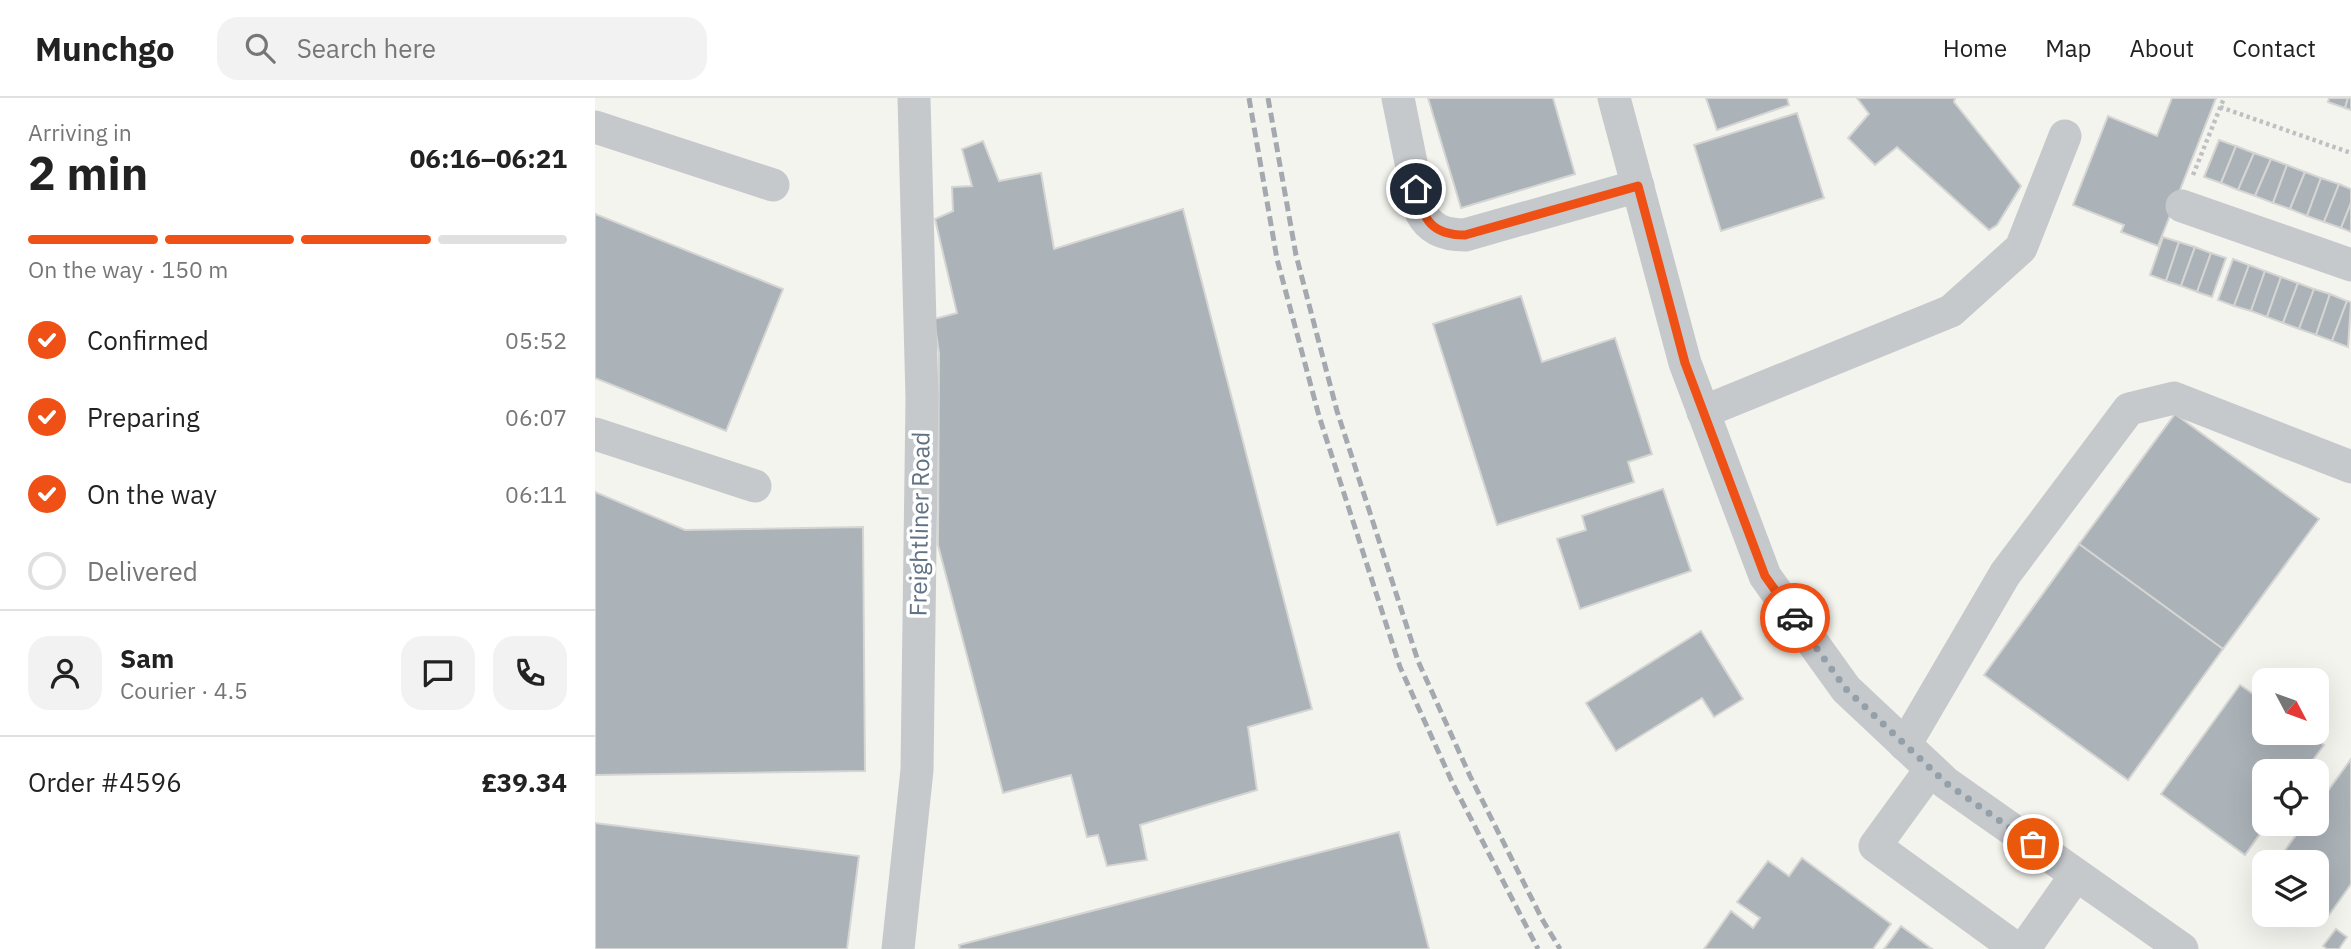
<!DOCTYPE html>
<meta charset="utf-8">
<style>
:root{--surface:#fff;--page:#f2f2f2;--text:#222;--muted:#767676;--line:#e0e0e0;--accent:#ef5015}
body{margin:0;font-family:"IBM Plex Sans",sans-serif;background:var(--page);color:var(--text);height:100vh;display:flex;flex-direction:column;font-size:26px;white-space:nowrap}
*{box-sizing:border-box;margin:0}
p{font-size:23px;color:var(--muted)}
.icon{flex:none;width:38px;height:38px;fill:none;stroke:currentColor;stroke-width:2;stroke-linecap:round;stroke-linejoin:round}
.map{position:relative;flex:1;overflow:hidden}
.sheet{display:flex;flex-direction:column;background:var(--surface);width:595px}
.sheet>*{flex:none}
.needle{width:46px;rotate:131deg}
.fabs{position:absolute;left:1657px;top:570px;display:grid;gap:14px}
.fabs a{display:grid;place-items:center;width:77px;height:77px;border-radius:14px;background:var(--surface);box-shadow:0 7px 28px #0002;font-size:35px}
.pin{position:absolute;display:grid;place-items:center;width:60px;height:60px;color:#fff;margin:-30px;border:4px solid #fff;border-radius:50%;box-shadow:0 2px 7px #0007}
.courier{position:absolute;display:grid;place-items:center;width:70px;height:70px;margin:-35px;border:5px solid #ef5015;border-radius:50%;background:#fff;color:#222;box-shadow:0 2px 9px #0007}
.summary em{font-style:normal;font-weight:700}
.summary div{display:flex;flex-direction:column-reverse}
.summary{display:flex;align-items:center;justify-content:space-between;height:119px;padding:0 28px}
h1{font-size:46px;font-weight:700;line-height:52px}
.bar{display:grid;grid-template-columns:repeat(4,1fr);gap:10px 7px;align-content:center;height:84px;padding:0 28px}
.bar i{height:9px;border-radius:5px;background:var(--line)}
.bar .selected{background:var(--accent)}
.bar p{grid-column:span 4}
.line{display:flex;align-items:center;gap:18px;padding:0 28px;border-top:2px solid var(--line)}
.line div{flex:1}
.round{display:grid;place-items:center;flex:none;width:74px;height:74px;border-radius:21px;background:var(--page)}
ol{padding:0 28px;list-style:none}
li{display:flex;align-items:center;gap:21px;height:77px}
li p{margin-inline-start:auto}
li .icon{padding:7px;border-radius:50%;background:var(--accent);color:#fff;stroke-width:4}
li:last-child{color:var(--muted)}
li i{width:38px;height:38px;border:4px solid var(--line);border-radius:50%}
header{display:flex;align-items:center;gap:42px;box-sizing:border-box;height:98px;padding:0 35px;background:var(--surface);border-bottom:2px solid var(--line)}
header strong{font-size:33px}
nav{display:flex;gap:38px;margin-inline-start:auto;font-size:24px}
.search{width:490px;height:63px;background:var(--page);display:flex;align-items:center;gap:18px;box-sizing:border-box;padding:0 24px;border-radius:21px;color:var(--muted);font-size:26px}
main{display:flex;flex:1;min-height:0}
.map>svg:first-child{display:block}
.building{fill:#abb2b8;stroke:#d5d5d3;stroke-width:2}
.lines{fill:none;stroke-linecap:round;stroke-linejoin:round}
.path{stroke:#bfc0c2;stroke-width:4.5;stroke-dasharray:3.5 3.5;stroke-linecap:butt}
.minor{stroke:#c6c9cc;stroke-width:33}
.rail{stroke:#a3a9af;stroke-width:5;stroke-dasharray:10 5;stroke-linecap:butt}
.done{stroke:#94a0a9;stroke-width:7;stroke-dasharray:0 12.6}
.route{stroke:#ef5015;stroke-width:9}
.labels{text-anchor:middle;stroke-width:7;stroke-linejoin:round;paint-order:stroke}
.street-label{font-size:24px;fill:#617283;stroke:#fff}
</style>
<header>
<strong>Munchgo</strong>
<div class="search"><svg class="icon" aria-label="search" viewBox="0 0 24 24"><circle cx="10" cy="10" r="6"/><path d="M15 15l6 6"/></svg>Search here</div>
<nav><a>Home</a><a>Map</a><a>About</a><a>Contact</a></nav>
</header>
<main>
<section class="sheet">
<div class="summary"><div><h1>2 min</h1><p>Arriving in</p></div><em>06:16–06:21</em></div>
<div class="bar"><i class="selected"></i><i class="selected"></i><i class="selected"></i><i></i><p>On the way · 150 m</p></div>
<ol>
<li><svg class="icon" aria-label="check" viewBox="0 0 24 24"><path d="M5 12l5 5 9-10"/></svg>Confirmed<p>05:52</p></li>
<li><svg class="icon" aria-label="check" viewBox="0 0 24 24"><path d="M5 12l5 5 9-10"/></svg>Preparing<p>06:07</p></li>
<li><svg class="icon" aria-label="check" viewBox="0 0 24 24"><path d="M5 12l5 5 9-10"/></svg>On the way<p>06:11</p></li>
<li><i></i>Delivered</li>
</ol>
<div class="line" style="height:126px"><a class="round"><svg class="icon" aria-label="person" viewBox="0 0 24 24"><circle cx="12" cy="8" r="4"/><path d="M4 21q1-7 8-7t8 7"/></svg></a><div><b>Sam</b><p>Courier · 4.5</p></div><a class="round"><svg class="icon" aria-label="chat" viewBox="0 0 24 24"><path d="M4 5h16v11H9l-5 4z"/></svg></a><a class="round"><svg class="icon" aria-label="phone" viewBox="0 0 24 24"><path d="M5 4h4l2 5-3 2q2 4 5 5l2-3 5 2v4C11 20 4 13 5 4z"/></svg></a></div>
<div class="line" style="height:91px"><div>Order #4596</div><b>£39.34</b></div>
</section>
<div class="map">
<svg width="1756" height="851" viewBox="0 0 1756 851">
<rect width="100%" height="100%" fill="#f4f4ef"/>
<g class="building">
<path d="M833,0h125l22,76 -114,34z"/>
<path d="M1111,0h81l2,7 -72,25z"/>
<path d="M1262,0h98l-1,4 67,84 -24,39 -8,5 -92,-83 -22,18 -27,-27 21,-24z"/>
<path d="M1577,0h44l-58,148 -37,-14 3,-7 -51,-20 35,-89 49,20z"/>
<path d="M1734,0h19l-3,10 -17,-6z"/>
<path d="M1753,0h3v12l-6,-2z"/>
<path d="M1202,15l27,85 -103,33 -27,-86z"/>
<path d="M1624,42l17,6 -15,37 -17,-6z"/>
<path d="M388,43l16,40 42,-8 13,76 129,-40 129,500 -64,18 9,63 -117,35 7,35 -40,6 -9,-31 -11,2 -16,-62 -68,18 -65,-248 1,-192 -5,-34 23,-6 -22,-94 18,-8 -1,-24 20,-1 -10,-37z"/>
<path d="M1641,48l18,7 -16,37 -17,-7z"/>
<path d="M1659,55l17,6 -16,37 -17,-6z"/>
<path d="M1676,61l16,6 -14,38 -18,-7z"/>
<path d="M1692,67l18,7 -15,37 -17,-6z"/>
<path d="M1710,74l16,6 -14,38 -17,-7z"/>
<path d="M1726,80l18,6 -15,38 -17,-6z"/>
<path d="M1744,86l12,5v14l-10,25 -17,-6z"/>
<path d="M1756,105v29l-10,-4z"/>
<path d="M0,116l188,75 -57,142 -131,-53z"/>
<path d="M1568,139l16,5 -13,39 -16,-6z"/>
<path d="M1584,144l16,5 -14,39 -15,-5z"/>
<path d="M1600,149l16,6 -14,39 -16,-6z"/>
<path d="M1616,155l15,5 -14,39 -15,-5z"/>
<path d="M1638,161l16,6 -15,41 -16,-6z"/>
<path d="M1654,167l16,6 -14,40 -17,-5z"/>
<path d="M1670,173l16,6 -14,40 -16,-6z"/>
<path d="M1686,179l17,6 -15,40 -16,-6z"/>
<path d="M1703,185l16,6 -15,40 -16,-6z"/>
<path d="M1719,191l16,5 -14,41 -17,-6z"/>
<path d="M1735,196l17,7 -15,40 -16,-6z"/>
<path d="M926,198l21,66 73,-24 37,116 -24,8 6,20 -137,43 -64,-201z"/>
<path d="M1752,203l4,1 -3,45 -16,-6z"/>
<path d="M1580,316l144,105 -96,130 -144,-105z"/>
<path d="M1068,391l28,82 -111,38 -23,-70 29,-9 -4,-14z"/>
<path d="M0,394l90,38 178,-3 2,244 -270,4z"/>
<path d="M1484,446l144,105 -95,131 -144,-105z"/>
<path d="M1106,533l42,68 -29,18 -12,-19 -86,53 -30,-48z"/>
<path d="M1645,587l25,17v31h42l17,12 -20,27h-39l2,52 -22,31 -84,-61z"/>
<path d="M1756,661v125l-22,31 -12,-8v-44h-41l28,-39h13v-18z"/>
<path d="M0,725l264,33 -12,93h-252z"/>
<path d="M804,734l30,117h-469l-1,-4z"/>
<path d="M1207,760l89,66 -18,25h-169l27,-38 22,17 7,-10 -23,-16 31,-41 21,15z"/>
<path d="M1306,828l31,23h-48z"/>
<path d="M1741,831l11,8 -8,12h-12l-4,-3z"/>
</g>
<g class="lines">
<g class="path">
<path d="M1625,9l131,46"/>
<path d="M1598,77l31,-77"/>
</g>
<g class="minor">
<path d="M803,0l23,114c9,18 24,23 44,23l173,-49"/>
<path d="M1019,0l71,265 80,213 81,113 100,94 236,166"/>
<path d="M0,29l178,58"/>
<path d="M1587,108l169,59"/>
<path d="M1108,314l248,-101 70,-63 44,-112"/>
<path d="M0,336l160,52"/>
<path d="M1310,647l100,-171 124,-165 45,-11 177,69"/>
<path d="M1336,671l-56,77 142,103"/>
<path d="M303,851l19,-179 5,-372 -8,-300"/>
<path d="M1429,851l52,-74"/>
</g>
<g class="rail">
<path d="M654,0l28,161 42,157 81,251 53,117 85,165"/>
<path d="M673,0l28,157 41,156 81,250 52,115 72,143 18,30"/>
</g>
</g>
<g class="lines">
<path class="done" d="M1200,520l51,71 100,94 87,61"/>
<path class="route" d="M821,91c7,30 15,46 49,46l173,-49 47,177 80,213 30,42"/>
</g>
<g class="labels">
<g class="street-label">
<text transform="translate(325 426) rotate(-89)" y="8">Freightliner Road</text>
</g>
</g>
</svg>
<div class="fabs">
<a><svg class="needle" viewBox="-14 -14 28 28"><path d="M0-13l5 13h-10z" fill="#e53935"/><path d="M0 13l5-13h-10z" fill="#767676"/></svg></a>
<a><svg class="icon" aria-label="locate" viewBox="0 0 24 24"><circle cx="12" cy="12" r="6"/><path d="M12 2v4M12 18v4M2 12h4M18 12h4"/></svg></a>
<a><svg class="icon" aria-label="layers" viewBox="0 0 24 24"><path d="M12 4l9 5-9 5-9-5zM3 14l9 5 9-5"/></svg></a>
</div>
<div class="pin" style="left:1438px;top:746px;background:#ea580c"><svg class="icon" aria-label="bag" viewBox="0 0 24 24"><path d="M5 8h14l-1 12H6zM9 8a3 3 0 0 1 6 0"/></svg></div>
<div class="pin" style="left:821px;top:91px;background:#1f2937"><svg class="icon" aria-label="home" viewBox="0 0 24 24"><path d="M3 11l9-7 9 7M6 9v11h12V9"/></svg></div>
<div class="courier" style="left:1200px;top:520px"><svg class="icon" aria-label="car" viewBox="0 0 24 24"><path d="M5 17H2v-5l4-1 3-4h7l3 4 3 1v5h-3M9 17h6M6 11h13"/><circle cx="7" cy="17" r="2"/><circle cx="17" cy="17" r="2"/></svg></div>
</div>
</main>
